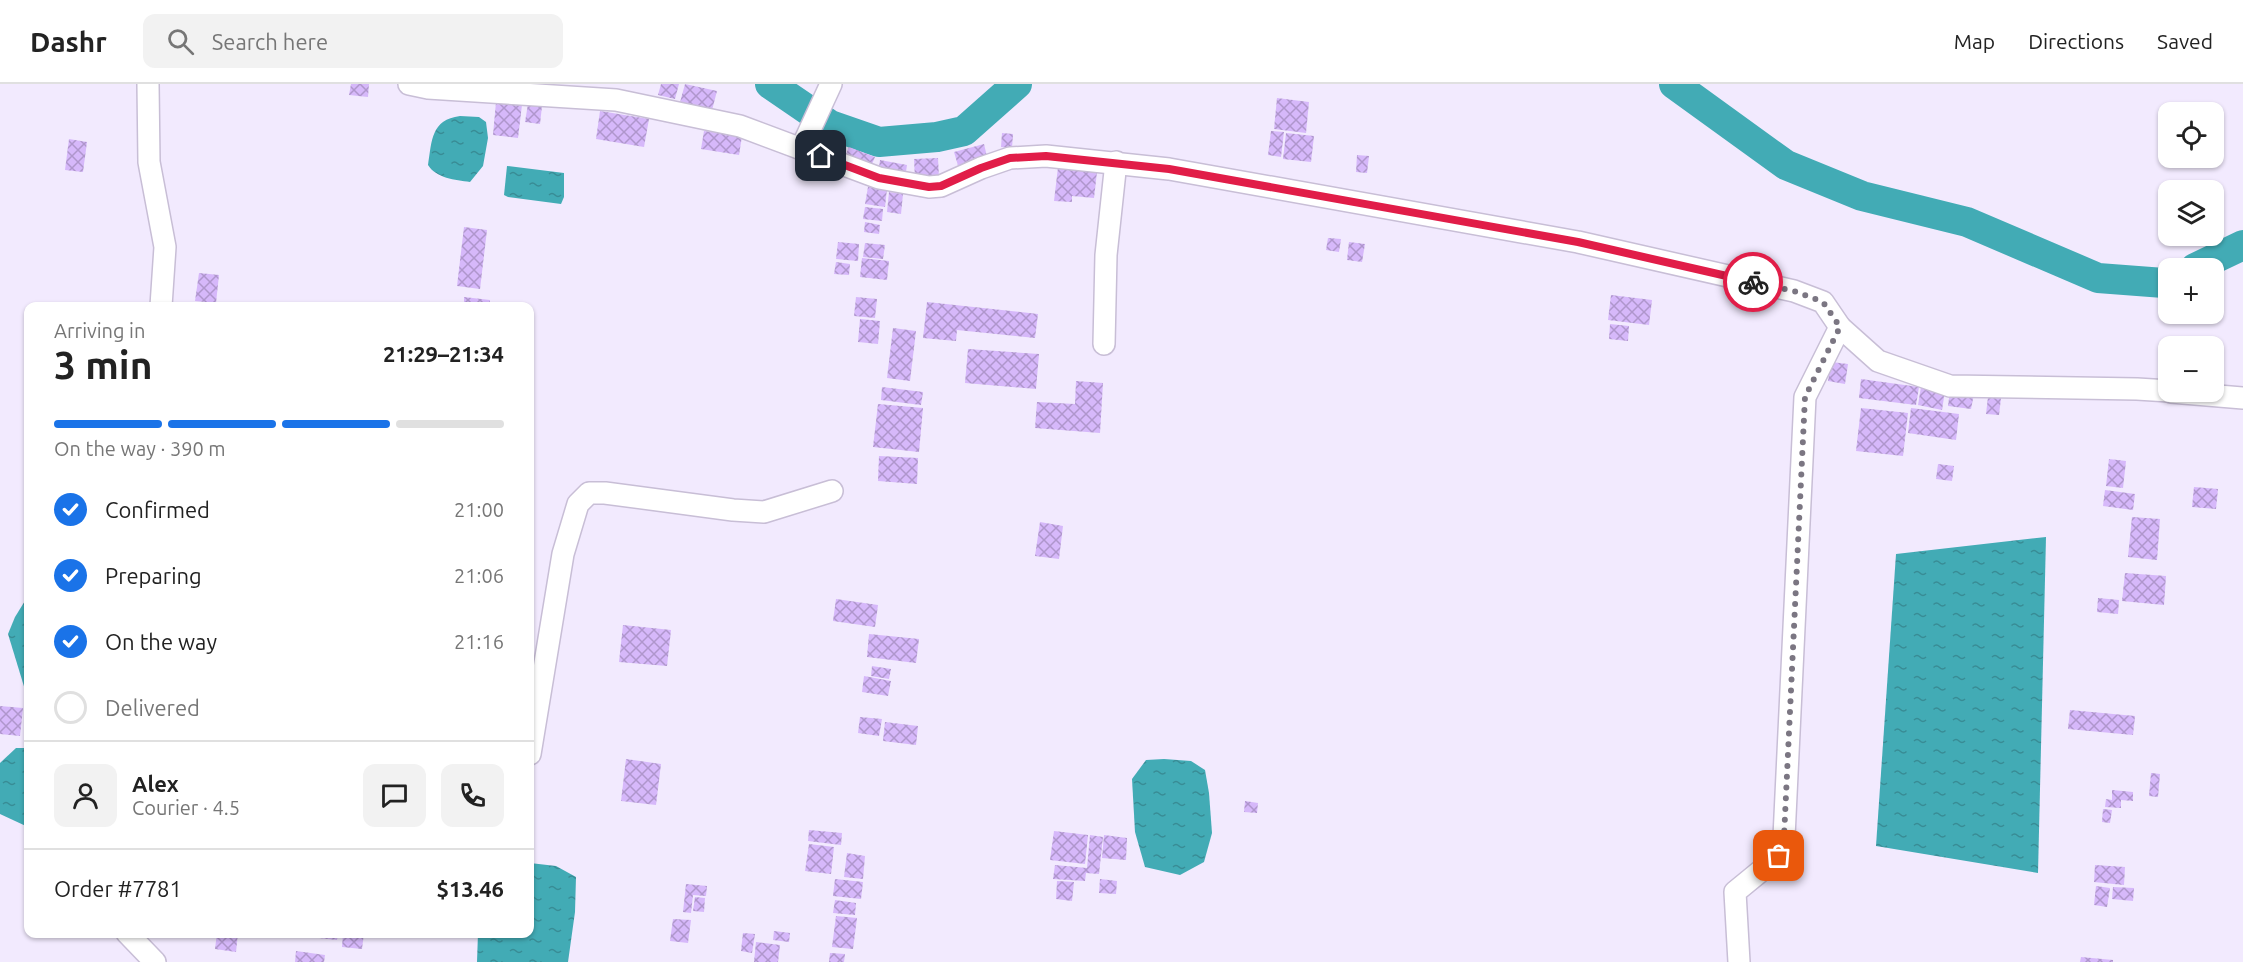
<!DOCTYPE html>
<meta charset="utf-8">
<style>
:root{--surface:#fff;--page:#f2f2f2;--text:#222;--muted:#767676;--line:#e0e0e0;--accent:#1a73e8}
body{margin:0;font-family:Ubuntu,sans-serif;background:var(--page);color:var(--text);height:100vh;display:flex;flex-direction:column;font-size:22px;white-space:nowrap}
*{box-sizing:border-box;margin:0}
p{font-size:20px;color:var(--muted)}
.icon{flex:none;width:33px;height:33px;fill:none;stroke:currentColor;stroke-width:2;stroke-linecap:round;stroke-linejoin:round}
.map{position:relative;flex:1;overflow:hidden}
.details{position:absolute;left:24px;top:218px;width:510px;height:636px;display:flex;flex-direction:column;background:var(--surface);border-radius:12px;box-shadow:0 2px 4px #0004}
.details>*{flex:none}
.tools{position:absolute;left:2158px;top:18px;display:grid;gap:12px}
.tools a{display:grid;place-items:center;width:66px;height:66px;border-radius:12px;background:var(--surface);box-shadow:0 2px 4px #0004;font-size:30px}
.pin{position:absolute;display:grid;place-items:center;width:51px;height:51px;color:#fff;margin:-26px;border-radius:12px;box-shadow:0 3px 9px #0006}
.courier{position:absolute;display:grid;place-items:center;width:60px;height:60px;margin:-30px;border:4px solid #e11d48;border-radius:50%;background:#fff;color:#222;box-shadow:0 2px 8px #0007}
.headline em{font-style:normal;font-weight:600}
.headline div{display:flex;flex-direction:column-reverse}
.headline{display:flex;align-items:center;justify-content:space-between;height:102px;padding:0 30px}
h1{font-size:39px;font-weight:600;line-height:45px}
.bar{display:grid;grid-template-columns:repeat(4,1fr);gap:9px 6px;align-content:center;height:72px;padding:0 30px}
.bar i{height:8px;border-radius:4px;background:var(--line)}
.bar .on{background:var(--accent)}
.bar p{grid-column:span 4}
.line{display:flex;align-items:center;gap:15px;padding:0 30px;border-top:2px solid var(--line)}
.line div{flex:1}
.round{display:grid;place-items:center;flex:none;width:63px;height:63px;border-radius:12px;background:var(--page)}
ol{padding:0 30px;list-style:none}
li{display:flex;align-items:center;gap:18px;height:66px}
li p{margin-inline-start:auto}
li .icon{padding:6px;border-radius:50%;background:var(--accent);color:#fff;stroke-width:4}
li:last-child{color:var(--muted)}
li i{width:33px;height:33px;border:3px solid var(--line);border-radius:50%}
header{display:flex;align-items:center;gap:36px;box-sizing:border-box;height:84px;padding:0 30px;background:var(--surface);border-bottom:2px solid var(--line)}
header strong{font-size:28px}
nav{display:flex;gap:33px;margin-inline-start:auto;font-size:21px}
.search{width:420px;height:54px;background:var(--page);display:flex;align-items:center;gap:15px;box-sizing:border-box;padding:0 21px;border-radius:12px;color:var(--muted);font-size:22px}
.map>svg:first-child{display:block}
.water{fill:url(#water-ripples)}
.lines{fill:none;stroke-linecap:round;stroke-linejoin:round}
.river{stroke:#42abb5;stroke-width:30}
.building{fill:url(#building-cross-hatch)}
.minor-casing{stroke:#c8bed6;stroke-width:24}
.minor{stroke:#fff;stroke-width:21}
.done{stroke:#7b7682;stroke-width:6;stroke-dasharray:0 10.8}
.route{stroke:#e11d48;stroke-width:8}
</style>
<header>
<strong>Dashr</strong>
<div class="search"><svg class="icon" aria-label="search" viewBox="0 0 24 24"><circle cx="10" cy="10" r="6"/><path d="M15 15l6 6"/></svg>Search here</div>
<nav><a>Map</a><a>Directions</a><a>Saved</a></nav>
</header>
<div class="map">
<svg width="2243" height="878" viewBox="0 0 2243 878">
<defs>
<pattern id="water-ripples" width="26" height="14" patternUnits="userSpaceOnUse" patternTransform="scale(1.5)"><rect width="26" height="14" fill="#42abb5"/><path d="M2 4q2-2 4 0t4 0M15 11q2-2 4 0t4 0" fill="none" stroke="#388c95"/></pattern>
<pattern id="building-cross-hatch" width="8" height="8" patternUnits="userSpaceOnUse" patternTransform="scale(1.5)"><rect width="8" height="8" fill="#d6b8fa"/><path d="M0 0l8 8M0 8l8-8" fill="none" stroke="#af96cc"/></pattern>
</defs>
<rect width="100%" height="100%" fill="#f2eafe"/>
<g class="water">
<path d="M460,32l19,1 7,5 2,16 -5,28 -13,16c-15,-2 -34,-4 -42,-17 4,-25 3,-45 32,-49z"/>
<path d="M507,82l57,7v24l-3,7 -53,-7 -4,-2z"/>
<path d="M2046,453l-8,336 -162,-27 20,-292z"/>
<path d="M28,512v98l-2,-1 -18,-59 7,-17z"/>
<path d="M16,664h12v79l-28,-13v-51z"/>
<path d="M1164,675l27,2 14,9 4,23 3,40 -8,29 -24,13 -35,-8 -10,-35 -3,-53 14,-19z"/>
<path d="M530,779l26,3 20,11 -1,35 -7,50h-91l1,-29h52z"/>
</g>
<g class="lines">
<g class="river">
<path d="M770,0l60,41 49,17 58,-5 27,-6 53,-47"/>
<path d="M1674,0l112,81 76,31 105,26 131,56 66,5 5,-2"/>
<path d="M2195,184l48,-23"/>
</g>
</g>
<g class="building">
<path d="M351,0h18l-1,13 -19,-2z"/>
<path d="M661,0h18l-4,15 -17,-4z"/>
<path d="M685,0l32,7 -6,23 -32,-8z"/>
<path d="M1277,14l32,4 -3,31 -32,-4z"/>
<path d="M496,18l26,3 -4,33 -25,-3z"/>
<path d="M528,20l14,2 -2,18 -15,-2z"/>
<path d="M600,27l49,8 -5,28 -48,-8z"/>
<path d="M704,47l38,5 -3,19 -38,-6z"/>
<path d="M1271,47l13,1 -3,25 -13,-2z"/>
<path d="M1002,49l11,1 -1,14 -11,-1z"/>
<path d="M1286,49l28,3 -3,26 -28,-3z"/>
<path d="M69,55l18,3 -4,30 -18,-2z"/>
<path d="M984,60l4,17 -29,8 -5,-17z"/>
<path d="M849,63l26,10 -5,12 -26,-10z"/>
<path d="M1357,71l12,1 -2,17 -11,-1z"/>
<path d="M938,74l1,20 -24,1 -1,-20z"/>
<path d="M880,76l27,5 -2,13 -27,-4z"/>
<path d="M1058,83l39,5 -3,26 -22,-2v6l-18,-1z"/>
<path d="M868,103l19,2 -2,18 -20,-3z"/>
<path d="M889,108l14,2 -2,20 -14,-2z"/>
<path d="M865,123l18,2 -1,12 -19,-2z"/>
<path d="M865,138l15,3 -1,9 -15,-2z"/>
<path d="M464,143l23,3 -7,59 -23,-3z"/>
<path d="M1328,154l13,1 -2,13 -13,-2z"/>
<path d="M838,158l21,2 -1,17 -22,-2z"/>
<path d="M1349,158l16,2 -3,18 -15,-2z"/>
<path d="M865,159l20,2 -2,14 -20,-2z"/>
<path d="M862,174l27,3 -2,19 -27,-3z"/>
<path d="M836,178l14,2 -1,11 -15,-1z"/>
<path d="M199,189l20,2 -3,28 -21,-2z"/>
<path d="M1611,211l41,5 -3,25 -41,-5z"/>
<path d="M464,213l26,3v6h-26z"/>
<path d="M856,213l21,2 -2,19 -21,-2z"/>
<path d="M927,218l111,12 -3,24 -78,-8 -1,11 -33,-3z"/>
<path d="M860,235l20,2 -2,23 -20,-2z"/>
<path d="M1610,240l19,2 -1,15 -19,-2z"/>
<path d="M893,244l23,3 -6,50 -23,-3z"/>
<path d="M968,265l71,5 -3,35 -71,-6z"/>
<path d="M1831,278l17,2 -3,20 -17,-3z"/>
<path d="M1861,295l58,8 -3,18 -57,-7z"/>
<path d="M1076,297l27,2 -3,50 -65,-5 2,-26 38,2z"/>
<path d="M882,303l41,5 -2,13 -40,-5z"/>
<path d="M1921,303l24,4 -3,19 -24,-5z"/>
<path d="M1950,307l24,3 -3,15 -23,-3z"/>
<path d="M1988,313l13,1 -2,17 -13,-1z"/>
<path d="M878,320l45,4 -4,44 -46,-5z"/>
<path d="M1861,324l47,5 -5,43 -47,-5z"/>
<path d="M1911,324l48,6 -3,26 -48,-7z"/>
<path d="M879,372l39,2 -1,26 -39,-3z"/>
<path d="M2109,375l17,2 -3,27 -17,-2z"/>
<path d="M1938,380l16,2 -2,15 -16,-2z"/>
<path d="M2194,403l24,2 -2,20 -24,-2z"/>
<path d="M2105,406l30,4 -2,16 -30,-4z"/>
<path d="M2132,433l28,2 -3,41 -29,-3z"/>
<path d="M1040,438l23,4 -4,33 -24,-3z"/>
<path d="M2125,489l41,3 -2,29 -42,-4z"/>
<path d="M2098,514l21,2 -1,14 -21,-2z"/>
<path d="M836,515l42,6 -3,22 -42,-6z"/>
<path d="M623,541l48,5 -4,36 -48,-4z"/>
<path d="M869,550l50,5 -3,24 -49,-6z"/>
<path d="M872,582l19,3 -2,10 -18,-3z"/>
<path d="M864,592l27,5 -3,15 -26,-4z"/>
<path d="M0,622l23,2 -3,28 -20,-2z"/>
<path d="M2070,626l65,6 -2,19 -65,-6z"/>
<path d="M860,633l22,2 -3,17 -21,-3z"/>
<path d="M885,638l33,4 -2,19 -33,-4z"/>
<path d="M626,675l35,5 -5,41 -35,-4z"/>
<path d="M2151,689l9,1 -2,23 -9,-1z"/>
<path d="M2112,706l21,2v9l-12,-1v8l-16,-1 1,-8 6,1z"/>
<path d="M1245,717l13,2 -1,10 -13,-1z"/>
<path d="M2103,725l9,1 -2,13 -8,-1z"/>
<path d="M809,746l33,3 -1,12 -33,-4z"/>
<path d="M1054,747l34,4 -3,29 -35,-4z"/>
<path d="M1090,751l13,2 -4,37 -13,-1 -1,8 -32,-2 2,-14 32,3z"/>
<path d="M1104,751l23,3 -1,22 -24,-2z"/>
<path d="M809,760l25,3 -3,27 -26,-3z"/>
<path d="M847,769l18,3 -2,23 -19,-2z"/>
<path d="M2095,781l30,2 -1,18 -30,-3z"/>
<path d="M835,795l28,3 -2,17 -28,-3z"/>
<path d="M1100,795l17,2 -1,13 -17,-1z"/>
<path d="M1057,797l17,1 -2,19 -16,-2z"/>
<path d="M686,800l21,2 -1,10 -13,-1 -2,18 -8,-1z"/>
<path d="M2096,802l14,2 -3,19 -13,-2z"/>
<path d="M2113,803l21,1 -1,13 -21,-2z"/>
<path d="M695,813l10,1 -1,14 -11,-1z"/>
<path d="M835,816l21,3 -1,12 -22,-2z"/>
<path d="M836,832l21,2 -4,31 -21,-2z"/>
<path d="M673,835l18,1 -3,23 -18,-2z"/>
<path d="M774,847l16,2 -1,9 -16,-2z"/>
<path d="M217,849h21l-2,19 -21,-3z"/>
<path d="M320,849h18l-1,7 -18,-2z"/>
<path d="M343,849h21l-2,16 -20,-2z"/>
<path d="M743,849l12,1 -3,19 -11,-2z"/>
<path d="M756,858l24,3 -2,17h-24z"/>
<path d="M296,867l29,4 -1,7h-29z"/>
<path d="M830,869l15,1 -1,8h-15z"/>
<path d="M2081,873l32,3v2h-33z"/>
</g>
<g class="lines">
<defs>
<g id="minor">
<path d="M148,0l1,78 16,85 -4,59"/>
<path d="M409,0l19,4 188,12 124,26 139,52 50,9 12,-1 40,-18 29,-10 36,-2 123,13 409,73 216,49 29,11 17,25 38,34 72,25 187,3 32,2"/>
<path d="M801,65l30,-65"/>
<path d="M1104,260l2,-89 10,-93"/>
<path d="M2171,308l72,6"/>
<path d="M530,670l33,-200 15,-50 11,-11h16l128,17 31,2 68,-21"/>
<path d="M127,849l28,29"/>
<path d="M1739,878l-4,-70 44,-36 5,-19 21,-440 35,-70"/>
</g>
</defs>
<use href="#minor" class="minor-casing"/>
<use href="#minor" class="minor"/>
</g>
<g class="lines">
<path class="done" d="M1753,198l41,9 29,11 17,25 -35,70 -21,440 -5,19"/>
<path class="route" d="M821,72l58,22 50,9 12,-1 40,-18 29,-10 36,-2 123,13 409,73 175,40"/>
</g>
</svg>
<div class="tools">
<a><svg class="icon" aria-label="locate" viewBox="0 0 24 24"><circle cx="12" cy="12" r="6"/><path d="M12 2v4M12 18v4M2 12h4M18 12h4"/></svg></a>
<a><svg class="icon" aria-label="layers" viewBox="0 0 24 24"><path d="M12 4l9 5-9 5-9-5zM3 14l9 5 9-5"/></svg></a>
<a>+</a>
<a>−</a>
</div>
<div class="pin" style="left:1779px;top:772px;background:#ea580c"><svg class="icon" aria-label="bag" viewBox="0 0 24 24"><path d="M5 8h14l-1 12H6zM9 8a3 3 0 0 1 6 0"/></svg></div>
<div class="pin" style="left:821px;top:72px;background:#1f2937"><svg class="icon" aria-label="home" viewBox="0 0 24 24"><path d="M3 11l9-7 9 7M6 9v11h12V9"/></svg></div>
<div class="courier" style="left:1753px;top:198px"><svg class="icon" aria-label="bike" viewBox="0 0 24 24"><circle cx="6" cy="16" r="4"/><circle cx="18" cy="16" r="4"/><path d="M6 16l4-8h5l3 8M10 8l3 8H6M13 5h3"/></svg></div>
<section class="details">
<div class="headline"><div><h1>3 min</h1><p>Arriving in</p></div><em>21:29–21:34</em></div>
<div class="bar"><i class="on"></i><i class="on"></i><i class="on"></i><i></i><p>On the way · 390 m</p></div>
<ol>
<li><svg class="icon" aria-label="check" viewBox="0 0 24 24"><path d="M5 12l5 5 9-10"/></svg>Confirmed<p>21:00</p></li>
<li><svg class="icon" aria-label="check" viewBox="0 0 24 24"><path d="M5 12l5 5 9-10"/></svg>Preparing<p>21:06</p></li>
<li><svg class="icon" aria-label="check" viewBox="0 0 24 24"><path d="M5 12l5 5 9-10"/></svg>On the way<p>21:16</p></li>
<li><i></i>Delivered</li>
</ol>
<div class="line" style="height:108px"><a class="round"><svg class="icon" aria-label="person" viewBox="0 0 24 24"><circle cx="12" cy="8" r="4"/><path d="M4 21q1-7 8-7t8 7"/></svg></a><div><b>Alex</b><p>Courier · 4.5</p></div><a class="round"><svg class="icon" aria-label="chat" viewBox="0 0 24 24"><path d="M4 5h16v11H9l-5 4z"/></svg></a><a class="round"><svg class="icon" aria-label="phone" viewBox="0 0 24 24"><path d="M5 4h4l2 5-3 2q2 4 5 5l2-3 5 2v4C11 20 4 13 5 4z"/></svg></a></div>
<div class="line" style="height:78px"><div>Order #7781</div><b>$13.46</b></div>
</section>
</div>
